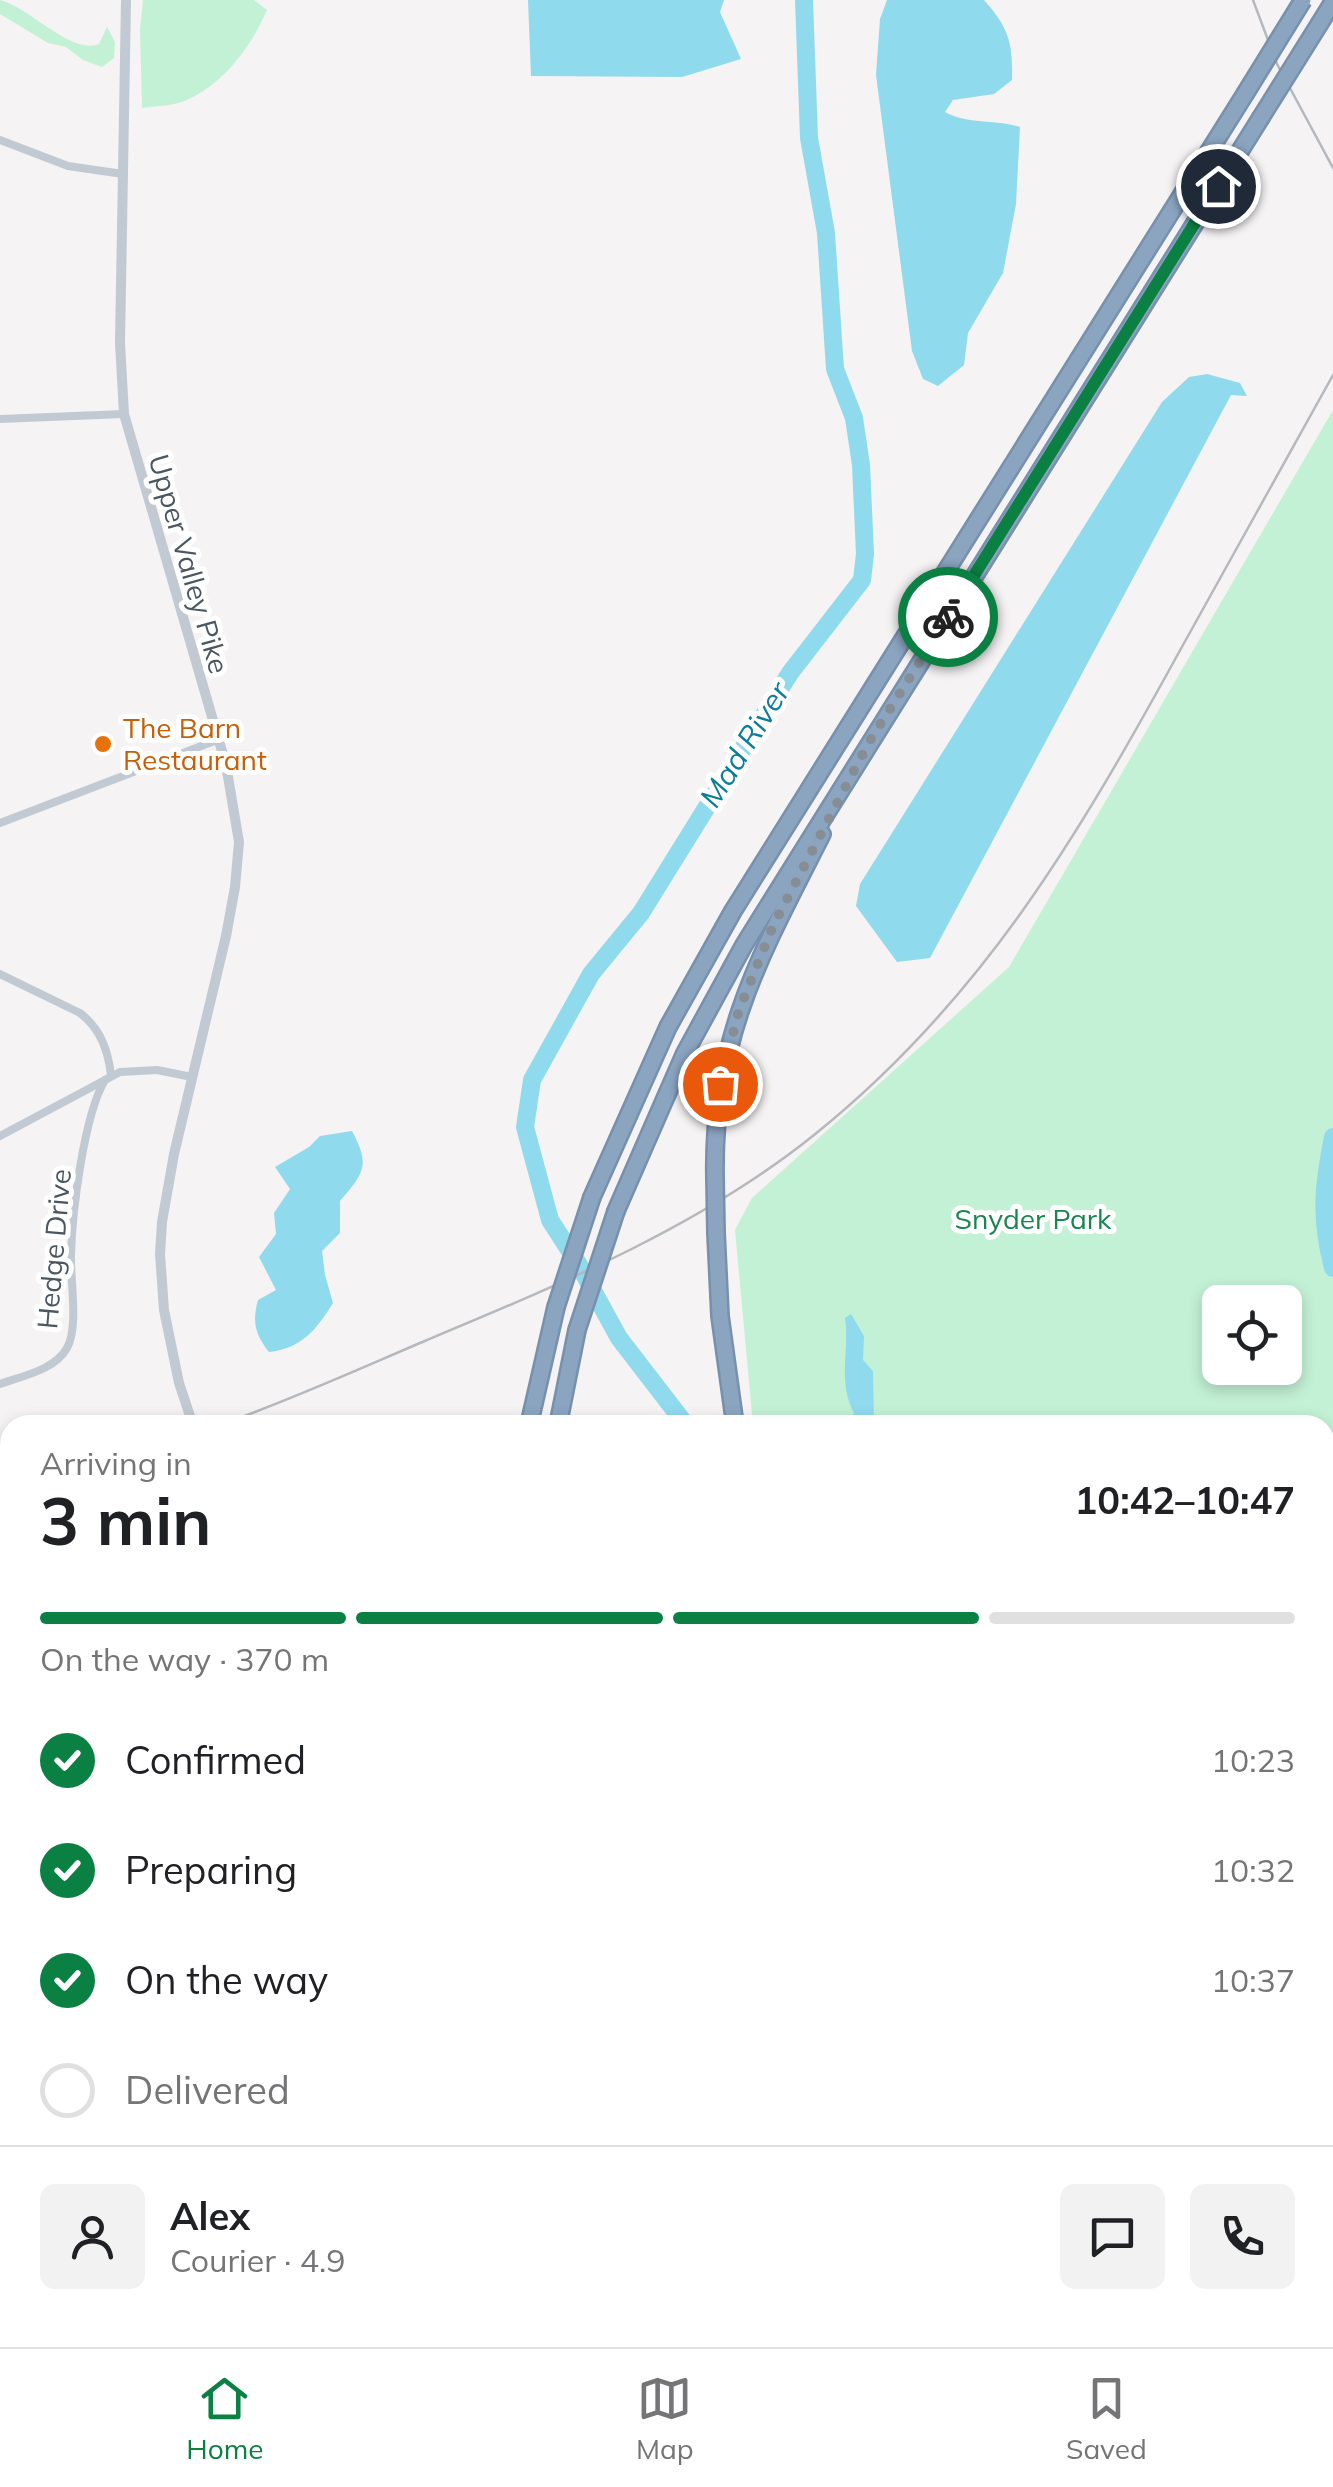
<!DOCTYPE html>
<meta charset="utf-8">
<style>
:root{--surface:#fff;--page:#f2f2f2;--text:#202124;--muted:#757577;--line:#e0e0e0;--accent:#0b8043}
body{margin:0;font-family:Mulish,sans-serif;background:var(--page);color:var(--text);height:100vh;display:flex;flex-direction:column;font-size:38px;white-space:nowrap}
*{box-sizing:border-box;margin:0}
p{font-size:32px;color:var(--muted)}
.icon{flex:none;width:55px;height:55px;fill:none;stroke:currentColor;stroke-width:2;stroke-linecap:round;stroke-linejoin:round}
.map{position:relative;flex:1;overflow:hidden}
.drawer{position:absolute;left:0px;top:1415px;width:1335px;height:932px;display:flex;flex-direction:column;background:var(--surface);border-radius:30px 30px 0 0;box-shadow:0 5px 15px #0003}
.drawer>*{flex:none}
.buttons{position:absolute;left:1202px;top:1285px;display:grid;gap:20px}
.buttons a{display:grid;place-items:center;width:100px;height:100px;border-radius:15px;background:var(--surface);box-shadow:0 5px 15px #0003;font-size:50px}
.pin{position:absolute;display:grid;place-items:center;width:85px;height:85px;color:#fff;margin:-42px;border:5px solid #fff;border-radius:50%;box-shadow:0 2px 10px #0007}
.courier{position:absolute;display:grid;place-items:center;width:100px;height:100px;margin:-50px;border:8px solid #0b8043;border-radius:50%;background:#fff;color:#222;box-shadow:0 2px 12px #0007}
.overview em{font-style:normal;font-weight:700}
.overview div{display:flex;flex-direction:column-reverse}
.overview{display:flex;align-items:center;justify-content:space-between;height:170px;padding:0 40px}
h1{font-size:65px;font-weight:700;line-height:75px}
.bar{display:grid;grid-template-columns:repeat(4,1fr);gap:15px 10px;align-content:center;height:120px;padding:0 40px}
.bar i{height:12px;border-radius:8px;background:var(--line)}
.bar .current{background:var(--accent)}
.bar p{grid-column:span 4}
.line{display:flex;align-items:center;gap:25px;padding:0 40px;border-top:2px solid var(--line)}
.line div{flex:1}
.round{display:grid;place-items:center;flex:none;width:105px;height:105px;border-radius:15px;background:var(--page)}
ol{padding:0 40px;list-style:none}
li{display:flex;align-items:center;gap:30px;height:110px}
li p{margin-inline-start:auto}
li .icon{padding:10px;border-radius:50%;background:var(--accent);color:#fff;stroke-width:4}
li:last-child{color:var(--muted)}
li i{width:55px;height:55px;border:5px solid var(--line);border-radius:50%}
.tabs{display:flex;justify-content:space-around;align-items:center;height:140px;border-top:2px solid var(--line);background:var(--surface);font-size:28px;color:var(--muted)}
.tabs a{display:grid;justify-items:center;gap:5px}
.tabs .current{color:var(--accent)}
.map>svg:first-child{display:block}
.green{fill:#c3f1d5;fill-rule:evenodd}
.water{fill:#90daee}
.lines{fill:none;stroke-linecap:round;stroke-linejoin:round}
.river{stroke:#90daee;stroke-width:18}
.trunk-casing{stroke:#7690ad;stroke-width:19}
.motorway-casing{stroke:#7690ad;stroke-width:20}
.minor{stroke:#c1cad2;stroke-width:8}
.tertiary{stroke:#c1cad2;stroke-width:10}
.primary{stroke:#b3c2d1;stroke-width:12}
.trunk{stroke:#9fb4c9;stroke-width:14}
.motorway{stroke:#8ba5c1;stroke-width:15}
.rail{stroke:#b5b8bd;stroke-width:2.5}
.motorway-bridge-casing{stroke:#7690ad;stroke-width:20;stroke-linecap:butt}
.motorway-bridge{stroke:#8ba5c1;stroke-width:15}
.done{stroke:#868d94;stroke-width:10;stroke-dasharray:0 18}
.route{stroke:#0b8043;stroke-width:12}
.food-dot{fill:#e8710a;stroke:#fff;stroke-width:4}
.labels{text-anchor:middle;stroke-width:10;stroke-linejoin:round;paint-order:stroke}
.street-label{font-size:28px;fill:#4a5661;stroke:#fff}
.food-label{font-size:28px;fill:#c56008;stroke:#fff;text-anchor:start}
.park-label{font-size:28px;fill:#17864f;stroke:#fff}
.water-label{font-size:30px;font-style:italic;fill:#0c7c9b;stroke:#fff}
</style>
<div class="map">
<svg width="1333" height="2347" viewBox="0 0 1333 2347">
<rect width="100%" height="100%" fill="#f5f3f3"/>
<g class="green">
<path d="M0,0c29,7 71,55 99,44l8,-17 8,15 -1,16 -12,9 -19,-7 -17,-13 -18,-4 -48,-29z"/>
<path d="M143,0h111l13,10c-16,37 -45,77 -85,92 -12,4 -27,4 -40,6l-2,-79z"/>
<path d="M1333,410v1263l-8,1v-249h-572l-18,-195 17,-32 257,-231zM1220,1302h65v66h-65z"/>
<path d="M1325,2096h8v251h-239l-11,-9h242z"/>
</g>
<g class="water">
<path d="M528,0h196l-4,12 21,47 -59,18 -151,-1z"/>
<path d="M887,0h97c25,28 29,43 28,80l-18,14 -41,6 -8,12c24,13 50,7 75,15l-4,77 -13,69 -35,60 -4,32 -26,21 -15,-7 -11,-28 -36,-276 4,-56z"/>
<path d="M1207,374l33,9 7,13 -16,-1 -301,563 -33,4 -41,-56 4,-22 302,-482 27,-25z"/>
<path d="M352,1131c18,34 13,41 -12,70v32l-18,18 3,24 8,28c-16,26 -32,46 -64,49 -14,-18 -17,-30 -11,-52l18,-10 -17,-33 17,-23 -2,-21 16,-24 -15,-22 34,-20 11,-11z"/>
<path d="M851,1314l13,22 -1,24 10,11 1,54h-23l3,-12c-17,-32 -4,-63 -9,-95z"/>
</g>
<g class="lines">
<g class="river">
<path d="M1333,1137c-10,50 -13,81 0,131"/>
<path d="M686,1425l-67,-87 -40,-73 -29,-45 -25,-93 7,-47 59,-106 50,-61 149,-240 72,-93 3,-26 -4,-89 -7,-47 -19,-49 -9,-136 -17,-95 -5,-138"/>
<path d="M1325,1806l8,-1"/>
<path d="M1221,2338l11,9"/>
</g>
<defs>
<g id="trunk">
<path d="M0,1952l10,-2"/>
<path d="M0,1998l10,-2"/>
</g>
<g id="motorway">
<path d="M1320,23l13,-21"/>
<path d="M715,1178c-3,-140 46,-224 107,-344"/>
<path d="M592,1197l76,-170 65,-116 512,-817"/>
<path d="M616,1211l69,-158 59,-108 516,-826"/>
<path d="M716,1233l4,83 15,109"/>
<path d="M529,1425l27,-118"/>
<path d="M558,1425l19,-95"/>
<path d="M590,2338l4,9"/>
<path d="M605,2338l3,9"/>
<path d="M633,2338l3,9"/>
<path d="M649,2338l2,9"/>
</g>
</defs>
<use href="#trunk" class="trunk-casing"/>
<use href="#motorway" class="motorway-casing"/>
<g class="minor">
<path d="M0,140l68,26 55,8"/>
<path d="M0,419l124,-5"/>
<path d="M0,823l217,-83"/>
<path d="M0,974l80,39c21,16 28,38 31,62"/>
<path d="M0,1136l120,-64 37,-2 35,7"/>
<path d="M0,1384c22,-8 55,-14 67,-36 12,-21 3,-69 4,-93 1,-43 13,-140 34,-175"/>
<path d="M0,1780l10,-2"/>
<path d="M164,2338l4,9"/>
<path d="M285,2338v9"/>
<path d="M417,2338l11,9"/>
<path d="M551,2338l3,9"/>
<path d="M24,2347l13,-9"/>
<path d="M368,2347l-1,-8 21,-1"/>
</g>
<path class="tertiary" d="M126,0l-6,343 4,71 102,351 13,77 -4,45 -9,49 -52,218 -12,68 -2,32 4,56 15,73 14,42"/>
<g class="primary">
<path d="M1325,1702l8,-2"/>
<path d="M1325,1732l8,-2"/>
</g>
<use href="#trunk" class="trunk"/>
<use href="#motorway" class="motorway"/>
<g class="rail">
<path d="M1253,0l24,64 56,104"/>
<path d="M220,1425c71,-25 139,-56 207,-85 134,-56 274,-114 387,-205 167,-134 263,-297 364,-481 52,-93 103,-186 155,-279"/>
<path d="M0,1505l10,-3"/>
<path d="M1325,2044l8,-5"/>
<path d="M828,2347l16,-9"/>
</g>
<defs>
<g id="motorway-bridge">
<path d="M1245,94l58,-94"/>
<path d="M1260,119l60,-96"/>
<path d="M715,1178l1,55"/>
<path d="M556,1307l36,-110"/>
<path d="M577,1330l39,-119"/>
</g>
</defs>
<use href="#motorway-bridge" class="motorway-bridge-casing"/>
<use href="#motorway-bridge" class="motorway-bridge"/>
</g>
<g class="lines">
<path class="done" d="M720,1084l19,-74 34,-84 96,-184 79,-125"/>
<path class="route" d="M948,617l270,-431"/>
</g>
<circle class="food-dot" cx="103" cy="744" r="10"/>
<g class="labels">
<g class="street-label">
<text transform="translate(189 564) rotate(74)" y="10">Upper Valley Pike</text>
<text transform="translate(54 1249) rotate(-85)" y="10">Hedge Drive</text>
</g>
<g class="food-label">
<text x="123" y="738">The Barn<tspan x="123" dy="32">Restaurant</tspan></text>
</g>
<g class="park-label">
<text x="1033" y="1229">Snyder Park</text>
</g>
<g class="water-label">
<text transform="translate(745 745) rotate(-58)" y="10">Mad River</text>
</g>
</g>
</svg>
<div class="buttons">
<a><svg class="icon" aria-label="locate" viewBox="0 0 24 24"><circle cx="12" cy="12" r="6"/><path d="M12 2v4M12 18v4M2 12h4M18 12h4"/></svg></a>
</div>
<div class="pin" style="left:720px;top:1084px;background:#ea580c"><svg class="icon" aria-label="bag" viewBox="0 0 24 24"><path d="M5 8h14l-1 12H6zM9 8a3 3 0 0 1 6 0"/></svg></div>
<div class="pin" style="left:1218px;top:186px;background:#1f2937"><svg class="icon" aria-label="home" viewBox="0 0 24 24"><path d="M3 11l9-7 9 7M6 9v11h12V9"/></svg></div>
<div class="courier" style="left:948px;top:617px"><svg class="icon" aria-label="bike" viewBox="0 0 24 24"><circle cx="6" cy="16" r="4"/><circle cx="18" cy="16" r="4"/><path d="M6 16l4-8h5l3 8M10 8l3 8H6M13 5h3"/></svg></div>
<section class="drawer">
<div class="overview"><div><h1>3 min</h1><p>Arriving in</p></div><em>10:42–10:47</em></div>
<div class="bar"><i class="current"></i><i class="current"></i><i class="current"></i><i></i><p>On the way · 370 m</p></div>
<ol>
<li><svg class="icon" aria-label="check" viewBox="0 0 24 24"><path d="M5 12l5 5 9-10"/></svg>Confirmed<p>10:23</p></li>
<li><svg class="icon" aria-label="check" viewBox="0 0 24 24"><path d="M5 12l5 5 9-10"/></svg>Preparing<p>10:32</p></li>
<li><svg class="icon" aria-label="check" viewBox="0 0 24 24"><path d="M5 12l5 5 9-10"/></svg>On the way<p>10:37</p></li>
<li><i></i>Delivered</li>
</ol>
<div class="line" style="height:180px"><a class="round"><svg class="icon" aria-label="person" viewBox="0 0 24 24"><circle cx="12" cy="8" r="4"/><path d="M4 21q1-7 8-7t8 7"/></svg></a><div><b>Alex</b><p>Courier · 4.9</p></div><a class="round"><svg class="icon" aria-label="chat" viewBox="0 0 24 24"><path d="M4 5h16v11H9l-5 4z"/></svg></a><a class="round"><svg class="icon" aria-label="phone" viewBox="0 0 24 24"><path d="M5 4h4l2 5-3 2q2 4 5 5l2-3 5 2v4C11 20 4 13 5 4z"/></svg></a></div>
</section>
</div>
<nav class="tabs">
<a class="current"><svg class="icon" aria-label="home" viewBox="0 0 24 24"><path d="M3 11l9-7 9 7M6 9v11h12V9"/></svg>Home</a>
<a><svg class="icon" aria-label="map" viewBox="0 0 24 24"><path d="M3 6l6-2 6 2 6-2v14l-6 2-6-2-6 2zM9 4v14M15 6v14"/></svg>Map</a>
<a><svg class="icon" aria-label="saved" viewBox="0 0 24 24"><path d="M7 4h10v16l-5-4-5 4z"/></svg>Saved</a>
</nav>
